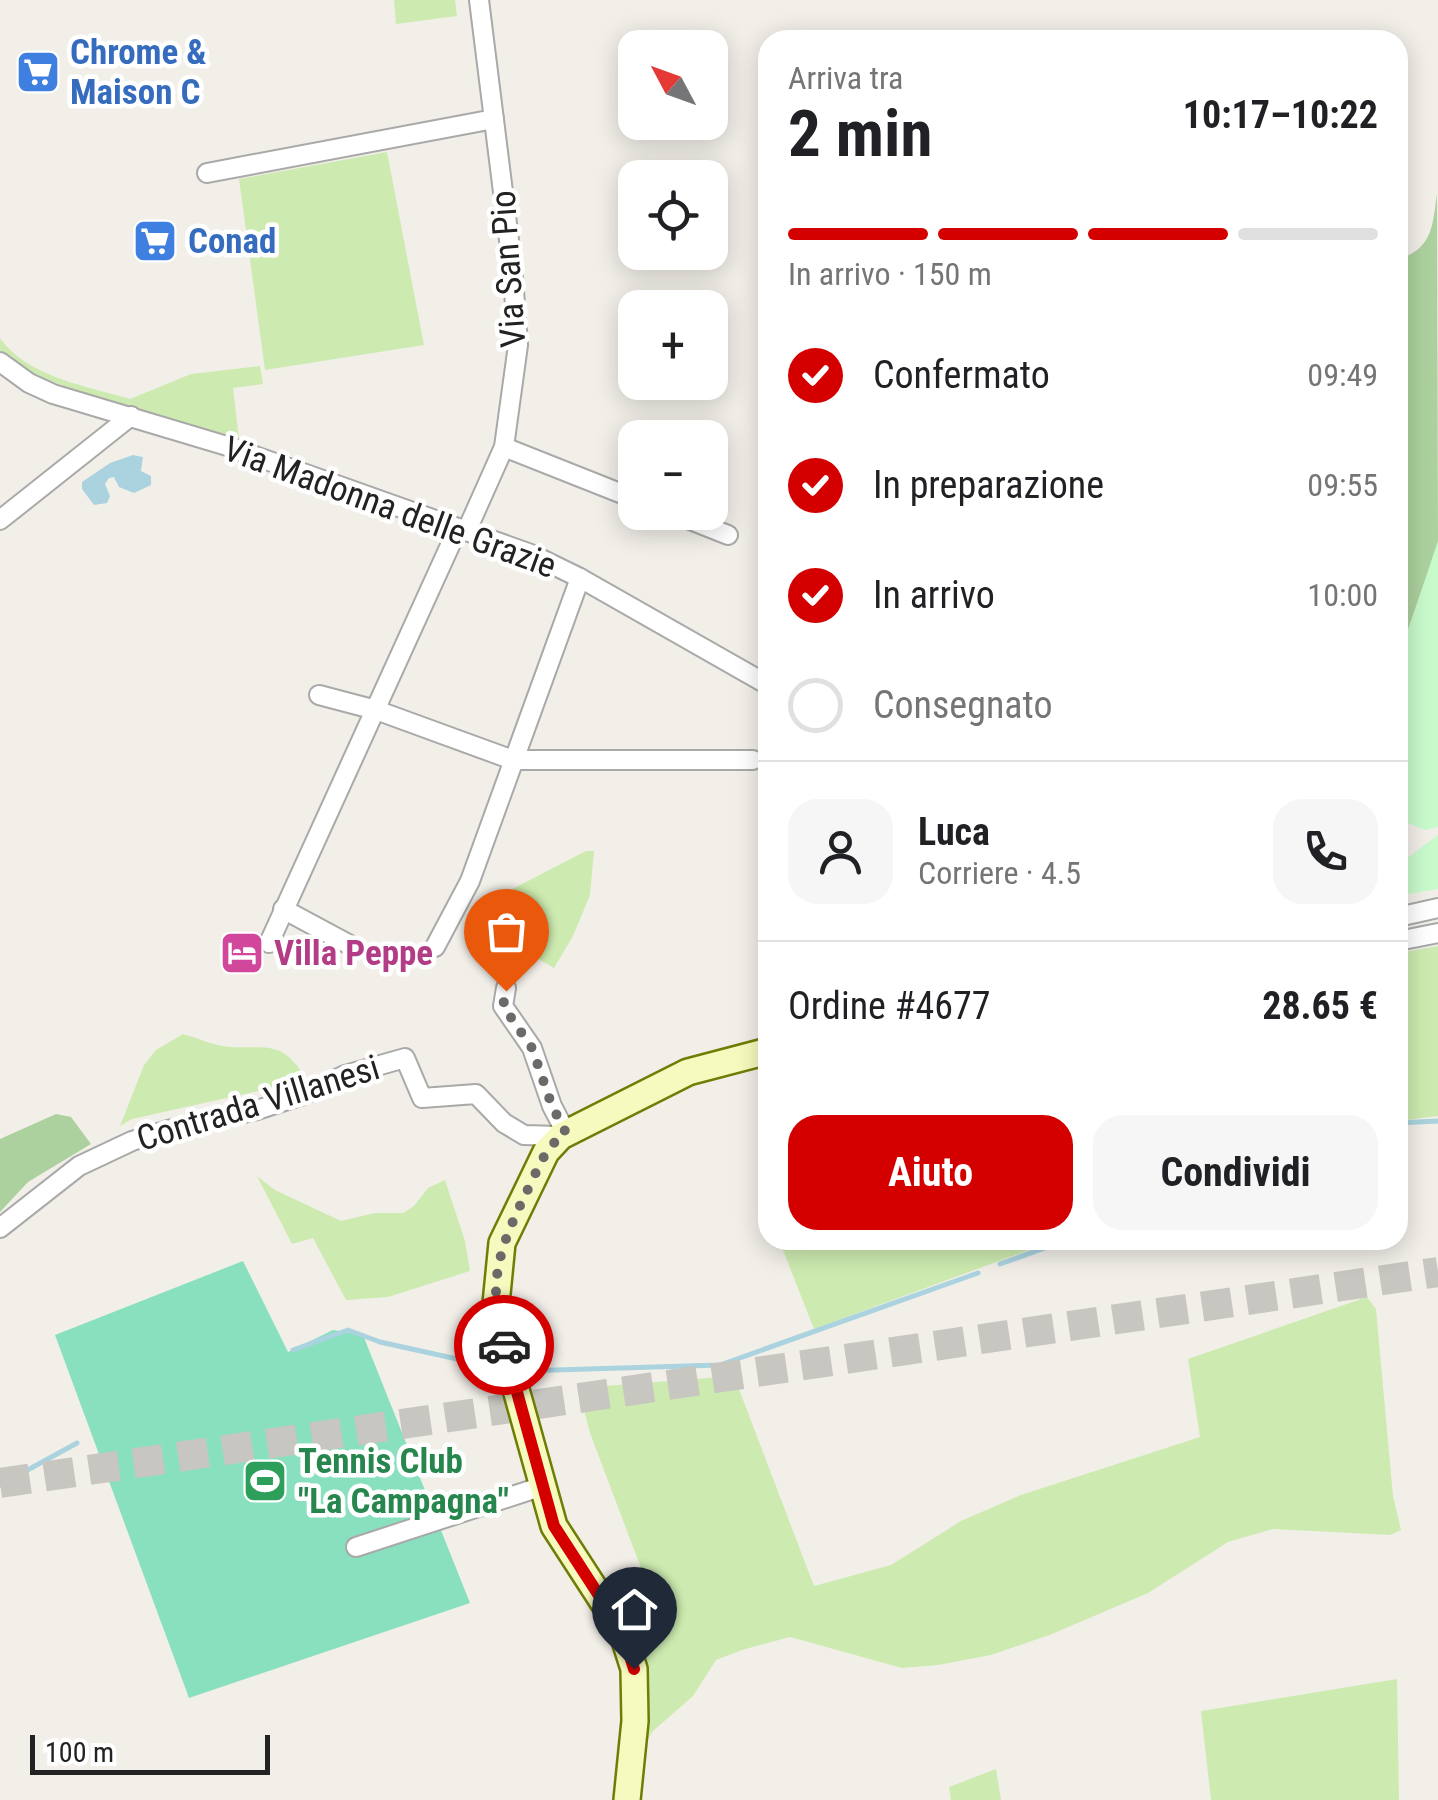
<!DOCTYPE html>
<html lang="it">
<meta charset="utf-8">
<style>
:root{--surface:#fff;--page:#f6f6f6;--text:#202124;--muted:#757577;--line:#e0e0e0;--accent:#d40000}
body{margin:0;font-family:"Roboto Condensed",sans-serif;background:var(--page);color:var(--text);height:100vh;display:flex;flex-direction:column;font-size:38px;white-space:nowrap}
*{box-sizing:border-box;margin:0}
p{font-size:32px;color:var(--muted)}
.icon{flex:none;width:55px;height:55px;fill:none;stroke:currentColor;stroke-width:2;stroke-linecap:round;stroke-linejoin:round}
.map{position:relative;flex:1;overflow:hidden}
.details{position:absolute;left:758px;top:30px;width:650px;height:1220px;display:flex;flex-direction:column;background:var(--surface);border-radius:30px;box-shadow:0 5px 25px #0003}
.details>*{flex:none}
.needle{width:65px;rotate:311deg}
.tools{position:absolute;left:618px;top:30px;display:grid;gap:20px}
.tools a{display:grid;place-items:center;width:110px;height:110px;border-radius:20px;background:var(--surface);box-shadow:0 5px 25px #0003;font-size:50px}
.scale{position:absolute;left:30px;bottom:25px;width:240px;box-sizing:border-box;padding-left:10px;border:5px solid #222;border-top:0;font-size:28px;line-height:35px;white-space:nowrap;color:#222;-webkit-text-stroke:8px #fff;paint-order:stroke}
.pin{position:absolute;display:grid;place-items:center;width:85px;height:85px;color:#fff;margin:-102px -42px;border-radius:50% 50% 50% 0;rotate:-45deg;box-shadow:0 0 10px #0007}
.pin .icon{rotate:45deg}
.courier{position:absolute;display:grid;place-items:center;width:100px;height:100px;margin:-50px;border:8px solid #d40000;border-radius:50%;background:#fff;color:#222;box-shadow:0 2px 12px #0007}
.summary em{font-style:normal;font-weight:700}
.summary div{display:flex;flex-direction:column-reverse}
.summary{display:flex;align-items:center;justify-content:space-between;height:170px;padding:0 30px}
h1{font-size:65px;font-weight:700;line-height:75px}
.bar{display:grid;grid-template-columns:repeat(4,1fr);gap:15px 10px;align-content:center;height:120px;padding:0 30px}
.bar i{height:12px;border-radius:8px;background:var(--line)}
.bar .on{background:var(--accent)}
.bar p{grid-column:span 4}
.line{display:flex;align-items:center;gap:25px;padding:0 30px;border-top:2px solid var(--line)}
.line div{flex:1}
.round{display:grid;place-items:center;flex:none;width:105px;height:105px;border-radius:30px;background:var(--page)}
ol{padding:0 30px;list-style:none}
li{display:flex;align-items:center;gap:30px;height:110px}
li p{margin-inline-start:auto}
li .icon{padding:10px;border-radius:50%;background:var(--accent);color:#fff;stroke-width:4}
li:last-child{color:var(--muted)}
li i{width:55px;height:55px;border:5px solid var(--line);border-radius:50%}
.button{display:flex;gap:20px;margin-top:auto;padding:20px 30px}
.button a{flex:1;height:115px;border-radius:30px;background:var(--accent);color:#fff;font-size:40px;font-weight:700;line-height:115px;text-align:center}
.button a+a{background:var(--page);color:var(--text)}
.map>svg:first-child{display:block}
.grass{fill:#cdebb0}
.forest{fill:#add19e}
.park{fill:#c8facc}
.pitch{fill:#88e0be}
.water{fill:#aad3df}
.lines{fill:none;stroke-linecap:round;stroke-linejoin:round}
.stream{stroke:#aad3df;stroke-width:5}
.highway-tunnel{stroke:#c8c6c1;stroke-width:30;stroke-dasharray:30 15;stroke-linecap:butt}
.street-casing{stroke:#a9a9a9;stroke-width:22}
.secondary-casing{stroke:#707d05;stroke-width:30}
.street{stroke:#fff;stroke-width:18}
.secondary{stroke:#f7fabf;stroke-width:25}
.done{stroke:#6b6a68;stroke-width:10;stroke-dasharray:0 18}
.route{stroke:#d40000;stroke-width:12}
.labels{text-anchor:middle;stroke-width:9;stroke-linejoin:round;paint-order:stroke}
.shop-label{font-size:35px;font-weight:bold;fill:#366cbe;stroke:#fff;text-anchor:start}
.street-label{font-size:35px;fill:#222;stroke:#fff}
.hotel-label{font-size:35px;font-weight:bold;fill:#b23c85;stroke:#fff;text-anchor:start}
.leisure-label{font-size:35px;font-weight:bold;fill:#27864d;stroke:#fff;text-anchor:start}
</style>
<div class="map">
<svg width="1438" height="1800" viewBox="0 0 1438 1800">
<rect width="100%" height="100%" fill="#f2efe9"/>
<g class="grass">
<path d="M394,0h61l2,16 -61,8z"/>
<path d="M387,152l37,193 -159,25 -26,-191z"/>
<path d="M0,338c27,39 87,48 130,61l61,-25 69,-8 3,18 -30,4 7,60 -215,-76 -25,-22z"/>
<path d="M586,851h8l-4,44 -17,41 -19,32 -17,-10 -25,-5 -4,-38 -9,-19z"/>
<path d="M1438,946v170l-40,5v-168z"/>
<path d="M183,1034c15,4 31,12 47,13 39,2 51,-7 75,30l-33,11 -140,31 -12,7 24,-61 12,-15z"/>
<path d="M257,1176l18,14 66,31 34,-8h28l11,-7 14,-18 17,-8 20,61 5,30 -82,26 -42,3 -33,-62 -21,6z"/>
<path d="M779,1240h277l-242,89z"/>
<path d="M1367,1297l9,12 17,187 8,34 -11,5 -117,-6 -45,13 -80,51 -96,41 -61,21 -53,10 -36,3 -112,-31 -48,13 -26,10 -23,36 -41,36 -17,33 11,-79 -16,-77 14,-33 -54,-143 -12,-45 156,-12 80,210 77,-21 70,-44 60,-26 179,-58 -12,-78z"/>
<path d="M1397,1679l2,121h-188l-10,-89z"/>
<path d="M996,1769l5,31h-50l-2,-13z"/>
</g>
<g class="forest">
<path d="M1437,194l1,351 -30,85 -2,-94 -8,-45v-231c35,-13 34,-32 39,-66z"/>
<path d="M56,1114l15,3 20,27 -63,38 -28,30v-73z"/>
</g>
<g class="park">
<path d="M1438,541v286l-13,3 -22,-9 -3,-83 8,-108z"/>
<path d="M1438,835v54l-40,7v-31z"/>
</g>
<path class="pitch" d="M243,1261l45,91 45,-22 30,5 107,268 -281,95 -134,-363z"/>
<path class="water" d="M133,455l10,2 -2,14 10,5v9l-17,8 -15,-6 -5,-10 -5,1 -4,6 5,12 -3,7 -13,2 -12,-16v-7l28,-19z"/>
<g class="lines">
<g class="stream">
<path d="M1398,1123l40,-2"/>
<path d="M1000,1264l67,-24"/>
<path d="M293,1350l55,-20 32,12 118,26"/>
<path d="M522,1371l198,-6 258,-92"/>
<path d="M0,1485l77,-42"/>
</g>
<path class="highway-tunnel" d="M0,1483l1438,-211"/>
<defs>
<g id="street">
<path d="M207,173l287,-54"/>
<path d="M0,362l29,21 24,11 174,52 304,108 49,24 188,107"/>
<path d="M504,447l131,52"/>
<path d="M670,512l58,23"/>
<path d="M0,520l131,-104"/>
<path d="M467,530l37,-83 14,-102 -6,-81 -33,-264"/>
<path d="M319,695l57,15 137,50h240"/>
<path d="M283,909l67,36"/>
<path d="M1398,917l40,-9"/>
<path d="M1398,941l40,-8"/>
<path d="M269,943l189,-415"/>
<path d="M435,947l35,-66 110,-303"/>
<path d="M506,988l-3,18 29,42 20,58 14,27"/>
<path d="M0,1228l79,-62 53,-25 36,-11 89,-20 46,-15 42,-20 60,-17 17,40 54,-4 28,29 20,12 37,1"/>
<path d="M356,1547l187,-61"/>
</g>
<path id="secondary" d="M627,1800l8,-79 -1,-52 -12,-38 -68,-105 -59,-212 7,-71 44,-91 15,-16 127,-64 80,-21"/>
</defs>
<use href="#street" class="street-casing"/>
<use href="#secondary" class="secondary-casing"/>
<use href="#street" class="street"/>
<use href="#secondary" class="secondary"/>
</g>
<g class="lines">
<path class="done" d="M504,1345c-19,-66 -2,-103 27,-162 9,-19 16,-38 35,-50l-14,-27 -20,-58 -29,-42 3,-15"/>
<path class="route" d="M504,1345l50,181 68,105 12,38"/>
</g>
<defs>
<symbol id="supermarket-square" viewBox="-11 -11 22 22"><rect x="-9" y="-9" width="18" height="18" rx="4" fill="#3f7fe0" stroke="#fff"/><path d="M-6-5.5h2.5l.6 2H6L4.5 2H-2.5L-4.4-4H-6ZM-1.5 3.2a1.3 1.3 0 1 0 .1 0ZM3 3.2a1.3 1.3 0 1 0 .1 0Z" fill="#fff"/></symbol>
<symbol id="hotel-square" viewBox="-11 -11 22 22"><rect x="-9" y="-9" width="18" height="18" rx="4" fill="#d1479c" stroke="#fff"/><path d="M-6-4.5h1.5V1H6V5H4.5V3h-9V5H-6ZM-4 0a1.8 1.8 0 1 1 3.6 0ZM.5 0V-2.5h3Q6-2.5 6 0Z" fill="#fff"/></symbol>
<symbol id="stadium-square" viewBox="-11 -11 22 22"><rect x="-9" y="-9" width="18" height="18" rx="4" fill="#2e9e5b" stroke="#fff"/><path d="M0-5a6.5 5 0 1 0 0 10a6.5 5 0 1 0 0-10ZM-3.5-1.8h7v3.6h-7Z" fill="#fff"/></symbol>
</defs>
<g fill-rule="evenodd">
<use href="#supermarket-square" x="13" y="47" width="50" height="50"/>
<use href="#supermarket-square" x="130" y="216" width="50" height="50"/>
<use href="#hotel-square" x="217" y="928" width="50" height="50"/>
<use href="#stadium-square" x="240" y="1456" width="50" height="50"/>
</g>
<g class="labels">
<g class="shop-label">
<text x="70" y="64">Chrome &amp;<tspan x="70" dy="40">Maison C</tspan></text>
<text x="188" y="253">Conad</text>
</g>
<g class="street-label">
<text transform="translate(508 269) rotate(-94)" y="12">Via San Pio</text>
<text transform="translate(390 507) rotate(20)" y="12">Via Madonna delle Grazie</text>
<text transform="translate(258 1103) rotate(-17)" y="12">Contrada Villanesi</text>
</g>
<g class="hotel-label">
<text x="274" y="965">Villa Peppe</text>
</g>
<g class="leisure-label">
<text x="298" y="1473">Tennis Club<tspan x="298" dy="40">"La Campagna"</tspan></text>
</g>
</g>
</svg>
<div class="tools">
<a><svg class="needle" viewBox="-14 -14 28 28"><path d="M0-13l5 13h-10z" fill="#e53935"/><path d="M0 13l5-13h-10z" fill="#757577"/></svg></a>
<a><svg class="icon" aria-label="locate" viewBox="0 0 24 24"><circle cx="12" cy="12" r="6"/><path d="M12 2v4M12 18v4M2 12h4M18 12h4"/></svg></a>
<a>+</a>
<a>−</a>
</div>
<div class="scale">100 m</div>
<div class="pin" style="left:506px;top:991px;background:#ea580c"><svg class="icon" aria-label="bag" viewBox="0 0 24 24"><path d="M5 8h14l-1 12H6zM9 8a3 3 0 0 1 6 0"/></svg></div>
<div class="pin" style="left:634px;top:1669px;background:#1f2937"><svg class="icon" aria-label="home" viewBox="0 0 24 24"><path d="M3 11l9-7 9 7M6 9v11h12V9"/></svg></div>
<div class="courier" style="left:504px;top:1345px"><svg class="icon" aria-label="car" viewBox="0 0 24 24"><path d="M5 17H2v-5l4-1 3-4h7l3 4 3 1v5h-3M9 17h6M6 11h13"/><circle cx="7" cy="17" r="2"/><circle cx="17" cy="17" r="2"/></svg></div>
<section class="details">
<div class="summary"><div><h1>2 min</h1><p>Arriva tra</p></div><em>10:17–10:22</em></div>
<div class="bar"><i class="on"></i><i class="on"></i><i class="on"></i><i></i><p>In arrivo · 150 m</p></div>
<ol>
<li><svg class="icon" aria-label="check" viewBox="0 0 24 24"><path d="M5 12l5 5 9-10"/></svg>Confermato<p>09:49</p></li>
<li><svg class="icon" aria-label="check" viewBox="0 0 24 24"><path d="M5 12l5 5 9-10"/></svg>In preparazione<p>09:55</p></li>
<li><svg class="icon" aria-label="check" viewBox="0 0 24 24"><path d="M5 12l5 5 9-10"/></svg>In arrivo<p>10:00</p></li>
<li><i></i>Consegnato</li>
</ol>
<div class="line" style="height:180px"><a class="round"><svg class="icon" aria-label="person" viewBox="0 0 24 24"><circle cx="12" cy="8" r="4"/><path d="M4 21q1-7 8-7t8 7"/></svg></a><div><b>Luca</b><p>Corriere · 4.5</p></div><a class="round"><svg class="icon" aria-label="phone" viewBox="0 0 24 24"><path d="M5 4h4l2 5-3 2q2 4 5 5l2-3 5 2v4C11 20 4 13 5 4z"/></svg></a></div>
<div class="line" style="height:130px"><div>Ordine #4677</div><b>28.65 €</b></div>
<div class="button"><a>Aiuto</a><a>Condividi</a></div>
</section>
</div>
